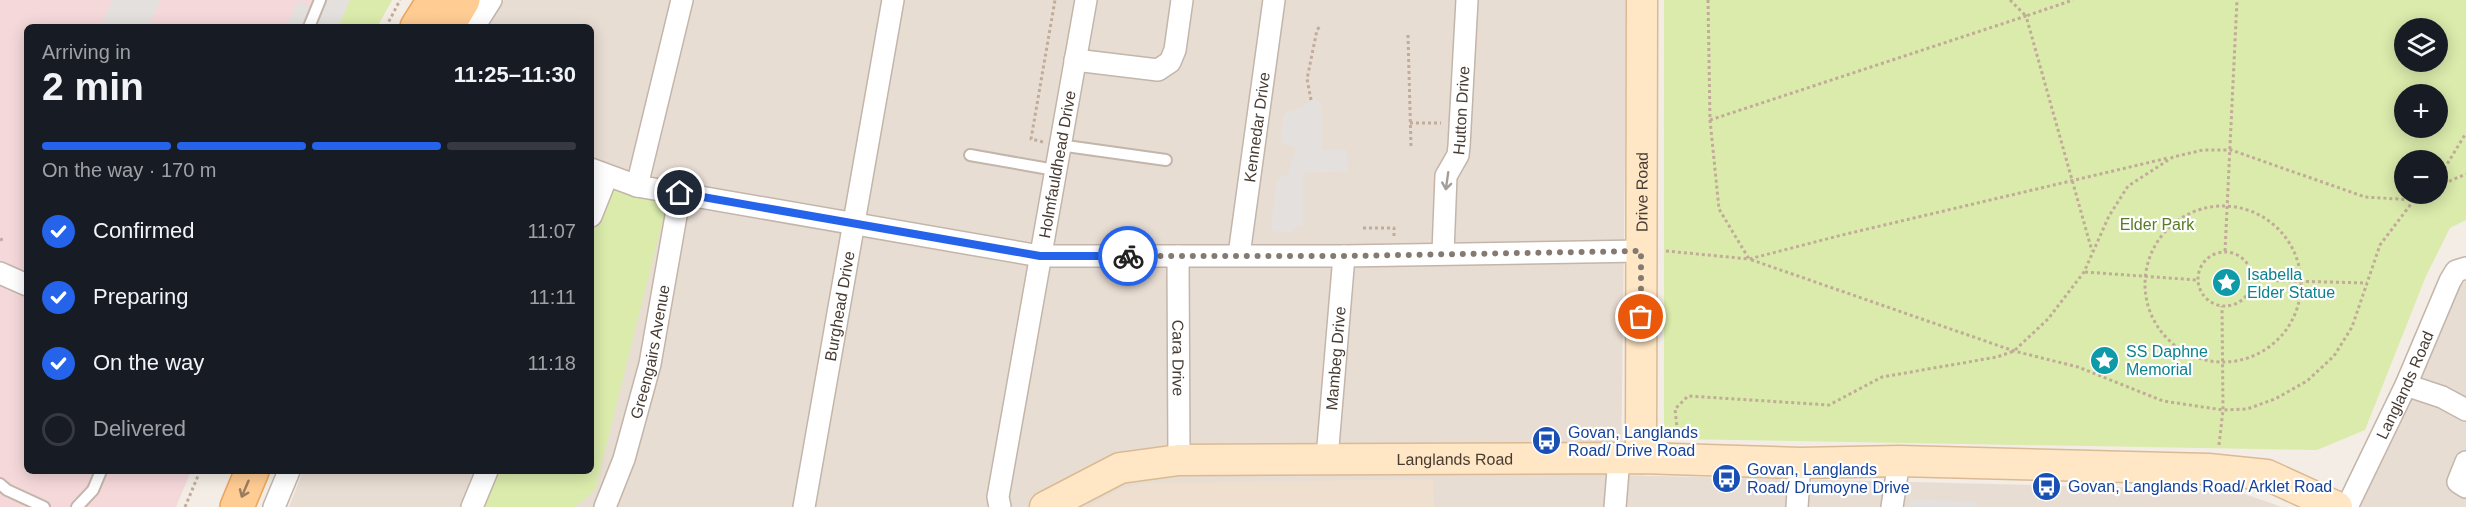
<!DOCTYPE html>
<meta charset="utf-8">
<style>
:root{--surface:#171b24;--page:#242831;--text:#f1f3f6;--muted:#9ea1a6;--line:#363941;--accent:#2563eb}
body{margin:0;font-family:Helvetica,sans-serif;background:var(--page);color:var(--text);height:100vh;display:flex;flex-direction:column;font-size:22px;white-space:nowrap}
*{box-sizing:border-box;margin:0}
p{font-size:20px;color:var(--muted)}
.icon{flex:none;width:33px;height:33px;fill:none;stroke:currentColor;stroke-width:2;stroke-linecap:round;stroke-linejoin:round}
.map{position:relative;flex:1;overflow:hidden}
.sheet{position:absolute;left:24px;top:24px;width:570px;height:450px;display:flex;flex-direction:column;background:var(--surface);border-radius:9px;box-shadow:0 3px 15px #0003}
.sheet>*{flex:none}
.tools{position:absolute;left:2394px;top:18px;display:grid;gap:12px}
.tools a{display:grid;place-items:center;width:54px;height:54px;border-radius:50%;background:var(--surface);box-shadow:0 3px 15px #0003;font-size:30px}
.pin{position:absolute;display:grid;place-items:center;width:51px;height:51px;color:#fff;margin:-26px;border:3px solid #fff;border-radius:50%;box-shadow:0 2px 6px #0007}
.courier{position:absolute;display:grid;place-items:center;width:60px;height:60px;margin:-30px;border:4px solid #2563eb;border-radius:50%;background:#fff;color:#222;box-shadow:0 2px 8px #0007}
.overview em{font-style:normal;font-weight:700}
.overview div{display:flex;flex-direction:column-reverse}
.overview{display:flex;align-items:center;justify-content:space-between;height:102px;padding:0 18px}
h1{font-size:39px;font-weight:700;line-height:45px}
.bar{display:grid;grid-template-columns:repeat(4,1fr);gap:9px 6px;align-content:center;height:72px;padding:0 18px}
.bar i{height:8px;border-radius:4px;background:var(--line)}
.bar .on{background:var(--accent)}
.bar p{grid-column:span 4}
ol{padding:0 18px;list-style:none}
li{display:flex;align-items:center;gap:18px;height:66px}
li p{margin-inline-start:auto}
li .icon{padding:6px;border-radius:50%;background:var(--accent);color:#fff;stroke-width:4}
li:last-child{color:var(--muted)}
li i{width:33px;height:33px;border:3px solid var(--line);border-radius:50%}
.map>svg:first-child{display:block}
.residential{fill:#e8ddd3}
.education{fill:#eedfce}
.medical{fill:#f5d8da}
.green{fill:#daebac;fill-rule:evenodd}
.parking{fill:#e4e0de}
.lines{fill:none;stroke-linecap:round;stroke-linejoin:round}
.lane-casing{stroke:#c3b5aa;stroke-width:14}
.street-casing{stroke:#c3b5aa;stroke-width:24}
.secondary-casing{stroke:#daba94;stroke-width:33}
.primary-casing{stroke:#eaa55d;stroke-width:36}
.path{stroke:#c2ab98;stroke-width:3;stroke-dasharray:3 3;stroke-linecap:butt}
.lane{stroke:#fff;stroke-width:10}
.street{stroke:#fff;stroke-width:21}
.secondary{stroke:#ffe6c4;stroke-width:30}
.primary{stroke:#ffcc93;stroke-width:33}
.oneway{stroke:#a39e9a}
.oneway2{stroke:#9a7d5f}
.done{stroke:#847a72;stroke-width:6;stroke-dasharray:0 10.8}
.route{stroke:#2563eb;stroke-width:8}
.labels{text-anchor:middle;stroke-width:4.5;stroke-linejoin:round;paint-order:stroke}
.street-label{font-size:16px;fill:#473c34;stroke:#fff}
.park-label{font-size:16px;fill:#567c24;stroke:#fff}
.culture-label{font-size:16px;fill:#0d838f;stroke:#fff;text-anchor:start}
.transit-label{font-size:16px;fill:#164399;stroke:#fff;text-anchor:start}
</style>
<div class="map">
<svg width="2466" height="507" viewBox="0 0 2466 507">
<rect width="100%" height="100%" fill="#f4ede5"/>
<g class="residential">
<path d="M504,0h1123l-6,475 612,15 49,17h-1993l14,-36h288v-444h-102z"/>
<path d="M2466,280v227h-138l34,-21 96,-197z"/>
</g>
<path class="education" d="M1433,479l1,28h-347l33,-18 25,-6z"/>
<path class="medical" d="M0,0h392l-15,27h-350v444h164l-15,36h-176z"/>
<g class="green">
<path d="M350,0h42l-15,27h-39z"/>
<path d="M1664,0h802v220l-16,8 -24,48 -61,154 -48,20 -639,-11 -14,-4zM2438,28v34h-34v-34zM2438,94v34h-34v-34zM2404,160h34v34h-34z"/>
<path d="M608,185l60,14 -73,291 -20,17h-95l15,-36h96v-243z"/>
</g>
<g class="parking">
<path d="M112,0h48l-11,27h-48z"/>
<path d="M298,0l14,7 3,-7h35l-12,27h-52z"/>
<path d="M1314,98l8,6v46h25l1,21 -45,2v53h-5l-7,6 -20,-1 6,-52 11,-5 8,-26 -16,-6 3,-25 2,-4 19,-7z"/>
<path d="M1910,499l67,3v5h-68z"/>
</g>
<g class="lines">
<defs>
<g id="lane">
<path d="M309,27l11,-27"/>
<path d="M1059,145l107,15"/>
<path d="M970,155l85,15"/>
<path d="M0,484l7,6 37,17"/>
<path d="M77,507l16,-17 8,-19"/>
</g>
<g id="street">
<path d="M474,27l17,-27"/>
<path d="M1075,60l83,10 12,-8 5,-12 7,-50"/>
<path d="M591,169l46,17 403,70h304l297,-5"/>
<path d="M637,186l45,-186"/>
<path d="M591,216l16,-40"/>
<path id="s1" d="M1443,253l3,-77 12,-21 1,-9 8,-146"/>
<path id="s2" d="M1239,255l35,-255"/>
<path id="s3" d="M1178,256l1,204"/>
<path d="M0,273l27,12"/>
<path d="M2406,385l36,12 24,13"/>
<path id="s4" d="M1327,458l17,-202"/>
<path d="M2466,462l-8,20 8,5"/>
<path d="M274,507l15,-36"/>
<path d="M472,507l15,-36"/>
<path id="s5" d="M605,507l19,-48 26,-95 30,-171"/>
<path id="s6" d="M804,507l89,-507"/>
<path id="s7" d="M1000,507l-2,-10 88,-497"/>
<path d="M1615,507l4,-49"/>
<path d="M1797,507l3,-44"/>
<path d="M1892,507l7,-46"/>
<path id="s8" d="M2347,507l59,-122 44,-104 6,-10 10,-3"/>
</g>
<g id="secondary">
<path id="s9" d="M1641,458l1,-458"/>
<path id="s10" d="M1045,507l75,-39 59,-8 462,-2 159,5 99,-2 309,8 59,6 70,32"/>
</g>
<g id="primary">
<path d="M417,27l17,-27"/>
<path d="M447,27l16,-27"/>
<path d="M237,507l15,-36"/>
</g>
</defs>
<use href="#lane" class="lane-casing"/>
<use href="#street" class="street-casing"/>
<use href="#secondary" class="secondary-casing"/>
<use href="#primary" class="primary-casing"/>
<g class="path">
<path d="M1708,0l2,120 9,89 30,50 265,92 64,16 85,34 60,9 24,-1 28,-10 32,-18 27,-25 18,-29 28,-82 34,-45 10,-6"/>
<path d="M2010,0l16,16 47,-16"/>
<path d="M386,27l14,-27"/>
<path d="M1408,35l3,112"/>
<path d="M1311,100l-4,-21 10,-49 4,-5"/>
<path d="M1710,120l316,-104 66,235"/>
<path d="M1410,123h31"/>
<path d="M1043,142l-12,-3 24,-139"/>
<path d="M2438,179l28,-46"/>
<path d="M2438,186l28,-12"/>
<circle cx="2223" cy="284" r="78"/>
<path d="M1363,228h31v10"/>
<path d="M0,240l5,-2"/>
<path d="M1666,251l83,8 93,-24 326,-77"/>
<path d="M2225,251l12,-251"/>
<circle cx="2225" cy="279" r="27"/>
<path d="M2085,272l112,8"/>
<path d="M2252,280l115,3"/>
<path d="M1678,437l-3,-28 13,-13 141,9 53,-28 115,-20 17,-6 34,-32 36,-47 25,-56 19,-30 45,-29 30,-7h28l134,47 49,3"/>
<path d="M2219,445l4,-35 -1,-104"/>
<path d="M185,507l15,-36"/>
</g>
<use href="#lane" class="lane"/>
<use href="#street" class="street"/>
<use href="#secondary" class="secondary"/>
<use href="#primary" class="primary"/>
</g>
<defs><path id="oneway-shaft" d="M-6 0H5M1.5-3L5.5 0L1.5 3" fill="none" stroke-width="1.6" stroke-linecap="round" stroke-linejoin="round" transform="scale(1.5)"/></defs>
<use class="oneway" href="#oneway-shaft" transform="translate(1447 181) rotate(98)"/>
<use class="oneway2" href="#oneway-shaft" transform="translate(245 489) rotate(113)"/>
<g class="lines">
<path class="done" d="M1128,256h216l297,-5v66"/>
<path class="route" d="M680,193l360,63h88"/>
</g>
<defs>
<symbol id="sight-disc" viewBox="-11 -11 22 22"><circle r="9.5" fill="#0f9aa8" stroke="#fff"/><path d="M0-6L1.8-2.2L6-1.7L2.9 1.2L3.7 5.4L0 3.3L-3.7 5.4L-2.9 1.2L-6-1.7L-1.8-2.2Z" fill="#fff"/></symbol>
<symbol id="bus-disc" viewBox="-11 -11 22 22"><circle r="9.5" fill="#1a4fb4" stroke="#fff"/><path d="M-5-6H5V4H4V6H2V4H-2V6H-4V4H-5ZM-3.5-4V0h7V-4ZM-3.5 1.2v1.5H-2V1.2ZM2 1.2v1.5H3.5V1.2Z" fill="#fff"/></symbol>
</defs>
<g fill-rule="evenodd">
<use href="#sight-disc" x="2210" y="266" width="33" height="33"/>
<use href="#sight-disc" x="2088" y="344" width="33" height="33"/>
<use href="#bus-disc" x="1530" y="424" width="33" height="33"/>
<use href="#bus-disc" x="1710" y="462" width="33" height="33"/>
<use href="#bus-disc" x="2030" y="470" width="33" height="33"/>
</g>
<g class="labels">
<g class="street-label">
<text dy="6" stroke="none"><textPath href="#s1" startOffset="146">Hutton Drive</textPath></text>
<text dy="6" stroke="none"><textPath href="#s2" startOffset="129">Kennedar Drive</textPath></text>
<text dy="6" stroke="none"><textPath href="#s7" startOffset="348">Holmfauldhead Drive</textPath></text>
<text dy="6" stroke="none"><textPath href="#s9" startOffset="266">Drive Road</textPath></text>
<text dy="6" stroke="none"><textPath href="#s6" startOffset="204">Burghead Drive</textPath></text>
<text dy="6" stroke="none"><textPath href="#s5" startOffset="162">Greengairs Avenue</textPath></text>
<text dy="6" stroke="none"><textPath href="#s4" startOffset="100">Mambeg Drive</textPath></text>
<text dy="6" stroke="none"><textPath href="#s3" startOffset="102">Cara Drive</textPath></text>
<text dy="6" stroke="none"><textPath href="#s8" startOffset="135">Langlands Road</textPath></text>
<text dy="6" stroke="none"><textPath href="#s10" startOffset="420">Langlands Road</textPath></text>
</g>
<g class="park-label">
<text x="2157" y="230">Elder Park</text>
</g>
<g class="culture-label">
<text x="2247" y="280">Isabella<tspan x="2247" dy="18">Elder Statue</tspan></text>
<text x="2126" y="357">SS Daphne<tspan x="2126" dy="18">Memorial</tspan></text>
</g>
<g class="transit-label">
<text x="1568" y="438">Govan, Langlands<tspan x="1568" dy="18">Road/ Drive Road</tspan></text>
<text x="1747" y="475">Govan, Langlands<tspan x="1747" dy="18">Road/ Drumoyne Drive</tspan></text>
<text x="2068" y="492">Govan, Langlands Road/ Arklet Road</text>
</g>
</g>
</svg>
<div class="tools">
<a><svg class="icon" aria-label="layers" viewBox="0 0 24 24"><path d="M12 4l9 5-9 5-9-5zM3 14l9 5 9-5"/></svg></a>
<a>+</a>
<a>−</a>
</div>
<div class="pin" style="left:1641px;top:317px;background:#ea580c"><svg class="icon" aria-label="bag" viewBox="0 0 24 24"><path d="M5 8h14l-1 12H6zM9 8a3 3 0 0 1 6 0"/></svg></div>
<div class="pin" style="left:680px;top:193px;background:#1f2937"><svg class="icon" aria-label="home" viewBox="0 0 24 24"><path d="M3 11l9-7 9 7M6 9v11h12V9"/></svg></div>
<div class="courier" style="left:1128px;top:256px"><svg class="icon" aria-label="bike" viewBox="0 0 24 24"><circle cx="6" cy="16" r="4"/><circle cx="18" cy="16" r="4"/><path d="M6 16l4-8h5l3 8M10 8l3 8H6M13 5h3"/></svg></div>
<section class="sheet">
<div class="overview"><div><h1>2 min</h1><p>Arriving in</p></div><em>11:25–11:30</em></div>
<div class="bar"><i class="on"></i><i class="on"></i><i class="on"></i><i></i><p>On the way · 170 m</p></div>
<ol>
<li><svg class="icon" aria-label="check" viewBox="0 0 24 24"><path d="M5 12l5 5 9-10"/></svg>Confirmed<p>11:07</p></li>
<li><svg class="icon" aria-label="check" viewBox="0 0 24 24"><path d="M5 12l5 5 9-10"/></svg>Preparing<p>11:11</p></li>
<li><svg class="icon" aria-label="check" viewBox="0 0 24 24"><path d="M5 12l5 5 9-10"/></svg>On the way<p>11:18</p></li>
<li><i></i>Delivered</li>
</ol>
</section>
</div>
